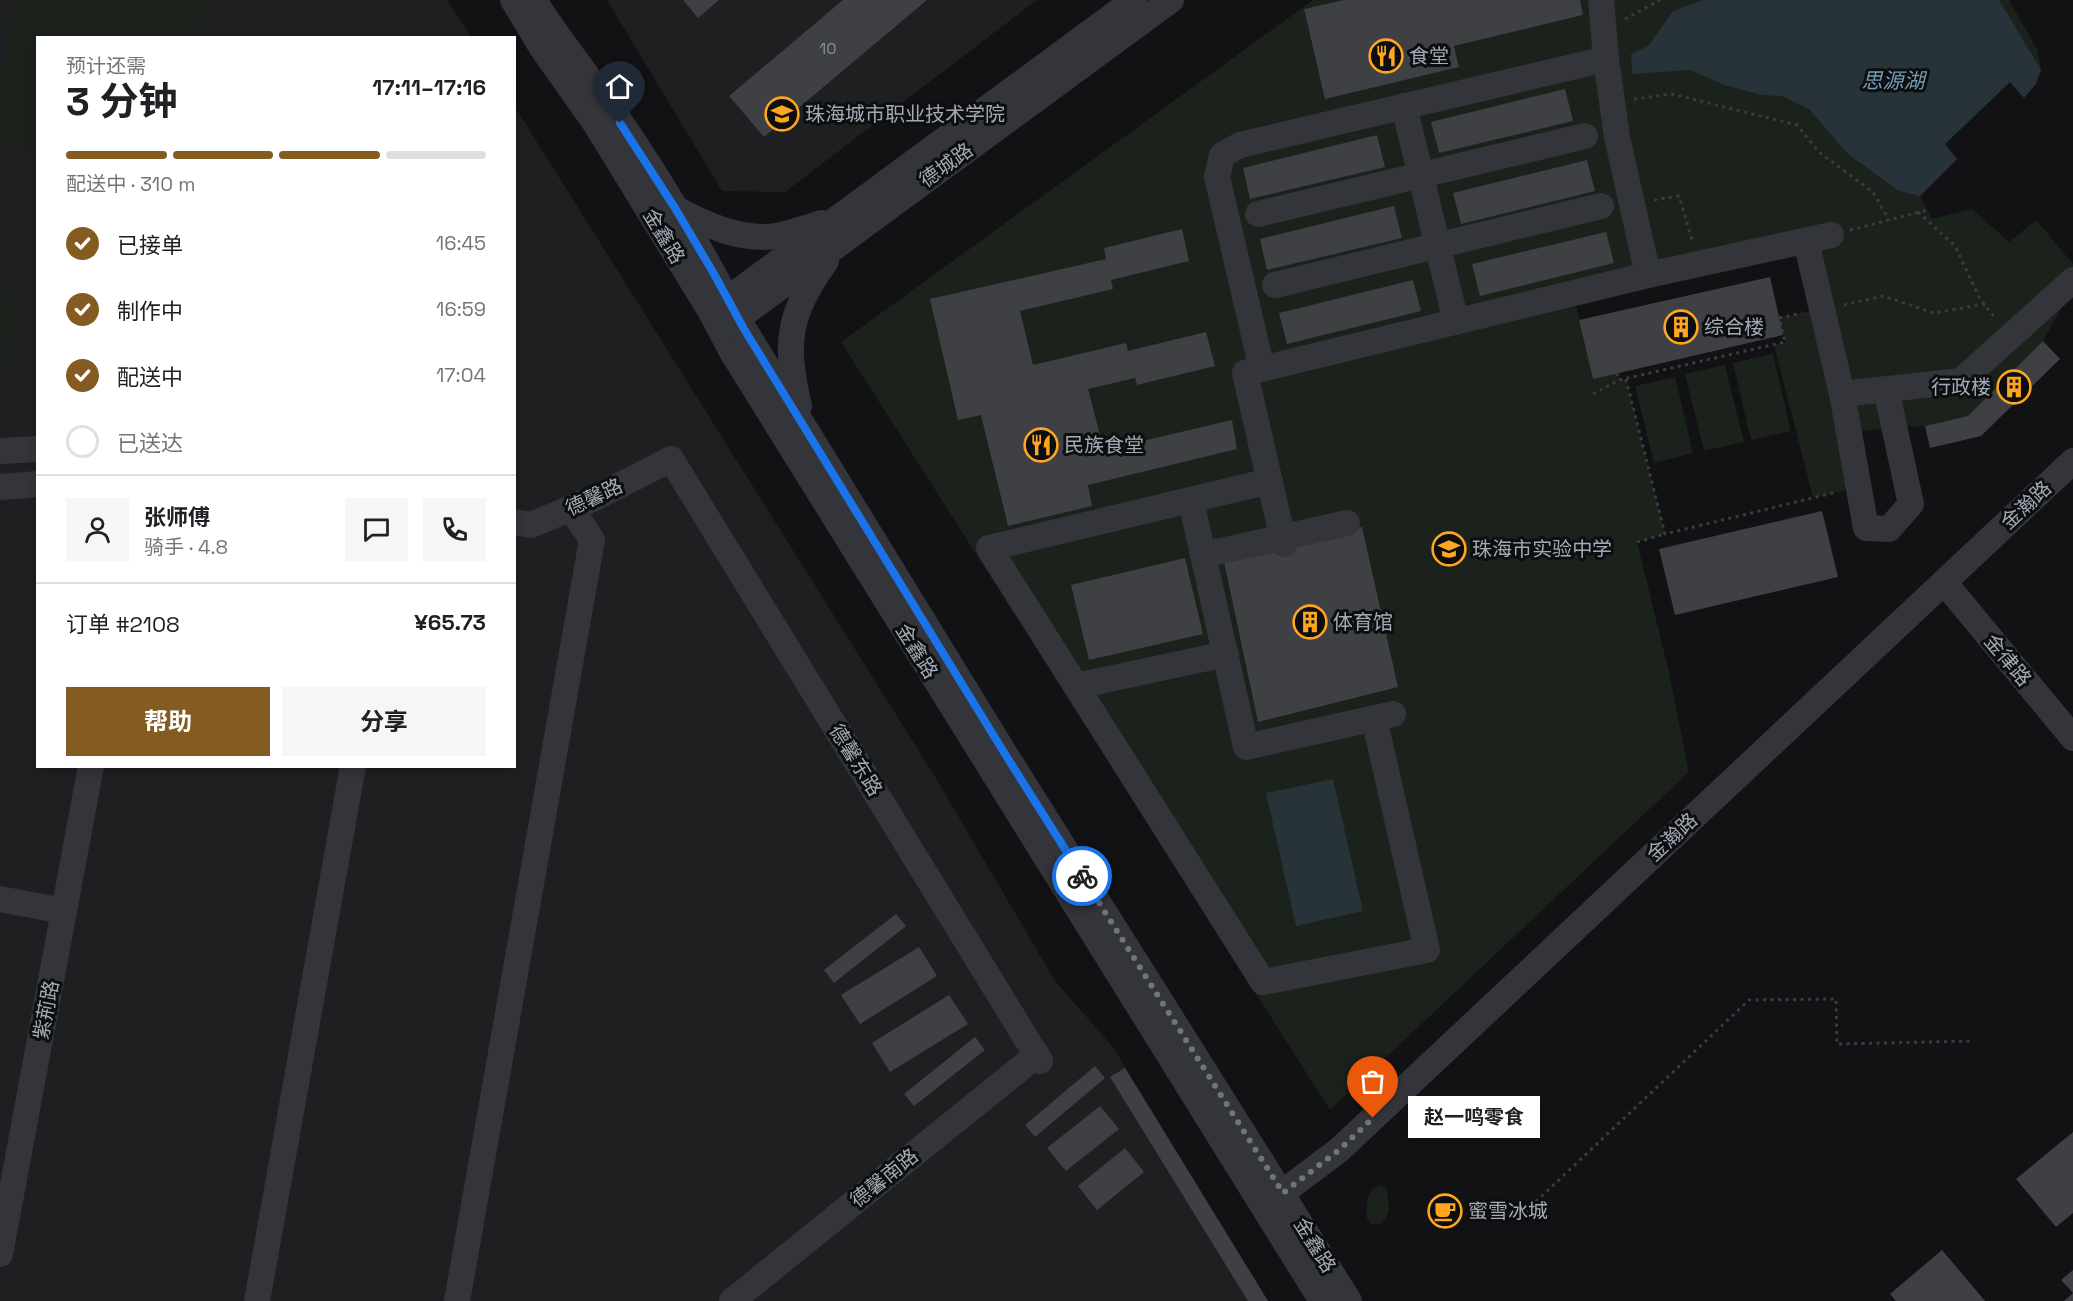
<!DOCTYPE html>
<html lang="zh">
<meta charset="utf-8">
<style>
:root{--surface:#fff;--page:#f6f6f6;--text:#202124;--muted:#757577;--line:#e0e0e0;--accent:#845c22}
body{margin:0;font-family:"Space Grotesk","Noto Sans SC",sans-serif;background:var(--page);color:var(--text);height:100vh;display:flex;flex-direction:column;font-size:22px;white-space:nowrap}
*{box-sizing:border-box;margin:0}
p{font-size:20px;color:var(--muted)}
.icon{flex:none;width:33px;height:33px;fill:none;stroke:currentColor;stroke-width:2;stroke-linecap:round;stroke-linejoin:round}
.map{position:relative;flex:1;overflow:hidden}
.details{position:absolute;left:36px;top:36px;width:480px;height:732px;display:flex;flex-direction:column;background:var(--surface);border-radius:0px;box-shadow:0 3px 9px #0003}
.details>*{flex:none}
.pin{position:absolute;display:grid;place-items:center;width:51px;height:51px;color:#fff;margin:-62px -26px;border-radius:50% 50% 50% 0;rotate:-45deg;box-shadow:0 0 6px #0007}
.pin .icon{rotate:45deg}
.courier{position:absolute;display:grid;place-items:center;width:60px;height:60px;margin:-30px;border:4px solid #1a73e8;border-radius:50%;background:#fff;color:#222;box-shadow:0 2px 8px #0007}
.bubble{position:absolute;height:42px;border-radius:0px;background:var(--surface);box-shadow:0 3px 9px #0003;font-size:20px;font-weight:700;line-height:42px;text-align:center}
.head em{font-style:normal;font-weight:700}
.head div{display:flex;flex-direction:column-reverse}
.head{display:flex;align-items:center;justify-content:space-between;height:102px;padding:0 30px}
h1{font-size:39px;font-weight:700;line-height:45px}
.bar{display:grid;grid-template-columns:repeat(4,1fr);gap:9px 6px;align-content:center;height:72px;padding:0 30px}
.bar i{height:8px;border-radius:4px;background:var(--line)}
.bar .active{background:var(--accent)}
.bar p{grid-column:span 4}
.line{display:flex;align-items:center;gap:15px;padding:0 30px;border-top:2px solid var(--line)}
.line div{flex:1}
.round{display:grid;place-items:center;flex:none;width:63px;height:63px;border-radius:0px;background:var(--page)}
ol{padding:0 30px;list-style:none}
li{display:flex;align-items:center;gap:18px;height:66px}
li p{margin-inline-start:auto}
li .icon{padding:6px;border-radius:50%;background:var(--accent);color:#fff;stroke-width:4}
li:last-child{color:var(--muted)}
li i{width:33px;height:33px;border:3px solid var(--line);border-radius:50%}
.action{display:flex;gap:12px;margin-top:auto;padding:12px 30px}
.action a{flex:1;height:69px;border-radius:0px;background:var(--accent);color:#fff;font-size:24px;font-weight:700;line-height:69px;text-align:center}
.action a+a{background:var(--page);color:var(--text)}
.map>svg:first-child{display:block}
.built{fill:#1e1f21}
.green{fill:#1a221b}
.water{fill:#283239}
.building{fill:#3e4044}
.lines{fill:none;stroke-linecap:round;stroke-linejoin:round}
.path{stroke:#393c41;stroke-width:3;stroke-dasharray:3 4.5;stroke-linecap:butt}
.minor{stroke:#33353a;stroke-width:26}
.done{stroke:#70757d;stroke-width:6;stroke-dasharray:0 10.8}
.route{stroke:#1a73e8;stroke-width:8}
.labels{text-anchor:middle;stroke-width:6;stroke-linejoin:round;paint-order:stroke}
.number-label{font-size:16px;fill:#8a909a}
.poi-label{font-size:20px;fill:#a3aab6;stroke:#0d0e0f;text-anchor:start}
.street-label{font-size:20px;fill:#a3aab6;stroke:#0d0e0f}
.water-label{font-size:21px;font-style:italic;fill:#769bb4;stroke:#0d0e0f}
</style>
<div class="map">
<svg width="2073" height="1301" viewBox="0 0 2073 1301">
<rect width="100%" height="100%" fill="#121214"/>
<g class="built">
<path d="M0,0h447l24,37 -433,1v728h476l1,-659 422,673 118,201 58,66 155,254h-1268z"/>
<path d="M607,0h430l-252,192 -63,-1z"/>
</g>
<g class="green">
<path d="M16,0h190l-6,37 -162,1 -1,109 -37,-6v-48z"/>
<path d="M1313,0h31l-40,10 21,85 134,-28 -5,-21 129,-31 -3,-15h429l28,49 4,21 -17,28 -14,-16 -65,62 12,15 -37,37 12,23 40,-10 37,33 27,-22 37,44v23l-30,54 -75,75 -43,10 -31,1 -45,6 9,54 -45,11 -39,-153 11,-3 -6,-24 43,-9 -16,-68 -233,52 20,85 24,-5 3,7 6,-1 39,155 -28,8 32,130 20,100 -359,338 -489,-768z"/>
<path d="M0,298l18,3 -11,64 -7,-1z"/>
<path d="M1773,354l18,77 -40,9 -18,-77z"/>
<path d="M1725,365l19,77 -40,9 -19,-77z"/>
<path d="M1675,377l18,76 -39,10 -19,-77z"/>
<path d="M1381,1185l6,4 2,20 -3,9 -6,6h-9l-4,-6c-1,-14 -1,-28 14,-33z"/>
</g>
<g class="water">
<path d="M1703,0h296l42,70 -5,14 -12,14 -14,-16 -65,62 12,15 -37,37 -21,-5 -51,-37 -39,-45 -27,-13 -20,-1 -38,-10 -34,-15 -58,4 -1,-20 17,-8 25,-35z"/>
<path d="M1333,779l30,132 -67,15 -30,-133z"/>
</g>
<g class="building">
<path d="M683,0h36l-21,18z"/>
<path d="M843,0h84l-163,137 -35,-41z"/>
<path d="M1344,0h236l3,15 -129,31 5,21 -134,32 -21,-90z"/>
<path d="M1565,89l8,32 -134,32 -8,-31z"/>
<path d="M1377,135l8,32 -135,32 -7,-31z"/>
<path d="M1587,160l8,31 -134,33 -8,-31z"/>
<path d="M1394,206l8,32 -135,32 -7,-31z"/>
<path d="M1182,229l7,32 -78,19 2,9 -93,22 13,54 93,-22 2,8 78,-19 9,34 -78,19 -2,-7 -47,11 16,61 128,-30 5,29 -149,36 4,21 -84,20 -27,-111 -23,5 -28,-121 176,-40 -2,-11z"/>
<path d="M1606,232l8,31 -134,33 -8,-32z"/>
<path d="M1770,277l13,58 -190,44 -14,-59z"/>
<path d="M1413,280l8,31 -134,33 -8,-31z"/>
<path d="M2043,341l17,18 -79,77 -51,12 -5,-22 43,-10z"/>
<path d="M1822,511l16,66 -163,38 -16,-66z"/>
<path d="M1362,527l36,160 -140,35 -35,-165z"/>
<path d="M1185,558l18,76 -114,26 -18,-75z"/>
<path d="M896,914l10,12 -72,57 -10,-13z"/>
<path d="M919,947l18,29 -77,48 -19,-29z"/>
<path d="M949,995l19,29 -78,48 -18,-29z"/>
<path d="M975,1037l10,13 -71,56 -10,-12z"/>
<path d="M1095,1066l10,12 -70,59 -10,-12z"/>
<path d="M1125,1068l143,233h-20l-138,-224z"/>
<path d="M1100,1106l19,23 -53,42 -19,-23z"/>
<path d="M2073,1132v81l-17,14 -40,-48z"/>
<path d="M1125,1148l19,24 -47,38 -19,-24z"/>
<path d="M1942,1250l43,51h-89l-6,-7z"/>
<path d="M2073,1270v31h-9l9,-8 -12,-13z"/>
</g>
<g class="lines">
<g class="path">
<path d="M1625,19l35,-19"/>
<path d="M1634,99l38,-5 125,31 23,28 53,39 16,28"/>
<path d="M1654,200l25,-4 14,47"/>
<path d="M1918,212l37,34 25,53 16,20"/>
<path d="M1850,230l77,-20"/>
<path d="M1844,305l39,-9 51,17 51,-9"/>
<path d="M1617,373l2,7 166,-38 -6,-24 23,-5"/>
<path d="M1626,379l39,155 172,-42"/>
<path d="M1593,394l26,-14"/>
<path d="M1637,542l28,-8"/>
<path d="M1525,1212l224,-212 87,-1 1,45 137,-3"/>
</g>
<g class="minor">
<path d="M513,0l29,48 53,75 116,189 21,40 590,949"/>
<path d="M534,0c22,36 49,69 74,104 48,68 91,141 129,214l268,436 344,547"/>
<path d="M1601,0l5,59 11,78 31,138"/>
<path d="M1404,106l52,216"/>
<path d="M675,208c30,17 66,33 101,28 15,-3 30,-8 45,-13"/>
<path d="M1258,214l327,-78"/>
<path d="M1806,241l36,153 119,-13 112,-101"/>
<path d="M1275,285l326,-79"/>
<path d="M713,310l421,-310"/>
<path d="M723,329l448,-329"/>
<path d="M1262,369l-45,-192 5,-22 18,-10 366,-86"/>
<path d="M1842,394l24,134 23,1 22,-25 -25,-115"/>
<path d="M799,406c-15,-64 -11,-92 27,-145"/>
<path d="M0,451l38,-2"/>
<path d="M1270,481l-281,67 274,434 164,-32 -53,-232"/>
<path d="M0,487l38,-3"/>
<path d="M1191,501l55,246 147,-33"/>
<path d="M514,522l17,3 64,-27 76,-39 369,602"/>
<path d="M1284,544l-39,-171 403,-98 183,-40"/>
<path d="M1203,555l144,-32"/>
<path d="M1944,582l129,156"/>
<path d="M1076,686l150,-32"/>
<path d="M0,899l64,12"/>
<path d="M1270,1202l69,-52 734,-689"/>
<path d="M0,1254l91,-488"/>
<path d="M257,1301l96,-535"/>
<path d="M457,1301l135,-761 -21,-32"/>
<path d="M732,1301l305,-246"/>
</g>
</g>
<g class="lines">
<path class="done" d="M1082,876l201,317 56,-43 34,-32"/>
<path class="route" d="M620,123l55,85 39,66 30,55 261,425 77,122"/>
</g>
<defs>
<symbol id="restaurant-ring" viewBox="-11 -11 22 22"><circle r="9.5" fill="#0d0e0f" stroke="#ffa520" stroke-width="1.5"/><path d="M-5-6h1v4h1v-4h1v4h1v-4h1v5L-1.5 .5V6h-2V.5L-5-1ZM5-6V6H3V1.5H1.5Q1.5-4 5-6Z" fill="#ffa520"/></symbol>
<symbol id="university-ring" viewBox="-11 -11 22 22"><circle r="9.5" fill="#0d0e0f" stroke="#ffa520" stroke-width="1.5"/><path d="M0-5L7-2L0 1L-7-2ZM-4 1L0 2.5L4 1V4Q0 6-4 4Z" fill="#ffa520"/></symbol>
<symbol id="building-ring" viewBox="-11 -11 22 22"><circle r="9.5" fill="#0d0e0f" stroke="#ffa520" stroke-width="1.5"/><path d="M-4-6H4V6H1V3H-1V6H-4ZM-2.5-4.3h1.7v1.8h-1.7ZM.8-4.3h1.7v1.8H.8ZM-2.5-1h1.7V.8h-1.7ZM.8-1h1.7V.8H.8Z" fill="#ffa520"/></symbol>
<symbol id="school-ring" viewBox="-11 -11 22 22"><circle r="9.5" fill="#0d0e0f" stroke="#ffa520" stroke-width="1.5"/><path d="M0-5L7-2L0 1L-7-2ZM-4 1L0 2.5L4 1V4Q0 6-4 4Z" fill="#ffa520"/></symbol>
<symbol id="cafe-ring" viewBox="-11 -11 22 22"><circle r="9.5" fill="#0d0e0f" stroke="#ffa520" stroke-width="1.5"/><path d="M-5.5-4.5H6V0H3Q3 3.5 0 3.5H-2.5Q-5.5 3.5-5.5 0ZM3-3.2v2h1.7v-2ZM-6 4.5H4V6H-6Z" fill="#ffa520"/></symbol>
</defs>
<g fill-rule="evenodd">
<use href="#restaurant-ring" x="1367" y="37" width="38" height="38"/>
<use href="#university-ring" x="763" y="95" width="38" height="38"/>
<use href="#building-ring" x="1662" y="308" width="38" height="38"/>
<use href="#building-ring" x="1995" y="368" width="38" height="38"/>
<use href="#restaurant-ring" x="1022" y="426" width="38" height="38"/>
<use href="#school-ring" x="1430" y="530" width="38" height="38"/>
<use href="#building-ring" x="1291" y="603" width="38" height="38"/>
<use href="#cafe-ring" x="1426" y="1192" width="38" height="38"/>
</g>
<g class="labels">
<g class="number-label">
<text x="828" y="54">10</text>
</g>
<g class="poi-label">
<text x="1409" y="63">食堂</text>
<text x="805" y="121">珠海城市职业技术学院</text>
<text x="1704" y="334">综合楼</text>
<text x="1991" y="394" text-anchor="end">行政楼</text>
<text x="1064" y="452">民族食堂</text>
<text x="1472" y="556">珠海市实验中学</text>
<text x="1333" y="629">体育馆</text>
<text x="1468" y="1218">蜜雪冰城</text>
</g>
<g class="street-label">
<text transform="translate(946 165) rotate(-36)" y="7">德城路</text>
<text transform="translate(664 236) rotate(59)" y="7">金鑫路</text>
<text transform="translate(594 497) rotate(-25)" y="7">德馨路</text>
<text transform="translate(2026 505) rotate(-43)" y="7">金瀚路</text>
<text transform="translate(917 651) rotate(58)" y="7">金鑫路</text>
<text transform="translate(2008 660) rotate(50)" y="7">金律路</text>
<text transform="translate(856 760) rotate(58)" y="7">德馨东路</text>
<text transform="translate(1672 837) rotate(-43)" y="7">金瀚路</text>
<text transform="translate(46 1010) rotate(-79)" y="7">紫荊路</text>
<text transform="translate(884 1178) rotate(-39)" y="7">德馨南路</text>
<text transform="translate(1315 1245) rotate(58)" y="7">金鑫路</text>
</g>
<g class="water-label">
<text x="1893" y="88">思源湖</text>
</g>
</g>
</svg>
<div class="pin" style="left:1373px;top:1118px;background:#ea580c"><svg class="icon" aria-label="bag" viewBox="0 0 24 24"><path d="M5 8h14l-1 12H6zM9 8a3 3 0 0 1 6 0"/></svg></div>
<div class="pin" style="left:620px;top:123px;background:#1f2937"><svg class="icon" aria-label="home" viewBox="0 0 24 24"><path d="M3 11l9-7 9 7M6 9v11h12V9"/></svg></div>
<div class="courier" style="left:1082px;top:876px"><svg class="icon" aria-label="bike" viewBox="0 0 24 24"><circle cx="6" cy="16" r="4"/><circle cx="18" cy="16" r="4"/><path d="M6 16l4-8h5l3 8M10 8l3 8H6M13 5h3"/></svg></div>
<div class="bubble" style="left:1408px;top:1096px;width:132px">赵一鸣零食</div>
<section class="details">
<div class="head"><div><h1>3 分钟</h1><p>预计还需</p></div><em>17:11–17:16</em></div>
<div class="bar"><i class="active"></i><i class="active"></i><i class="active"></i><i></i><p>配送中 · 310 m</p></div>
<ol>
<li><svg class="icon" aria-label="check" viewBox="0 0 24 24"><path d="M5 12l5 5 9-10"/></svg>已接单<p>16:45</p></li>
<li><svg class="icon" aria-label="check" viewBox="0 0 24 24"><path d="M5 12l5 5 9-10"/></svg>制作中<p>16:59</p></li>
<li><svg class="icon" aria-label="check" viewBox="0 0 24 24"><path d="M5 12l5 5 9-10"/></svg>配送中<p>17:04</p></li>
<li><i></i>已送达</li>
</ol>
<div class="line" style="height:108px"><a class="round"><svg class="icon" aria-label="person" viewBox="0 0 24 24"><circle cx="12" cy="8" r="4"/><path d="M4 21q1-7 8-7t8 7"/></svg></a><div><b>张师傅</b><p>骑手 · 4.8</p></div><a class="round"><svg class="icon" aria-label="chat" viewBox="0 0 24 24"><path d="M4 5h16v11H9l-5 4z"/></svg></a><a class="round"><svg class="icon" aria-label="phone" viewBox="0 0 24 24"><path d="M5 4h4l2 5-3 2q2 4 5 5l2-3 5 2v4C11 20 4 13 5 4z"/></svg></a></div>
<div class="line" style="height:78px"><div>订单 #2108</div><b>¥65.73</b></div>
<div class="action"><a>帮助</a><a>分享</a></div>
</section>
</div>
